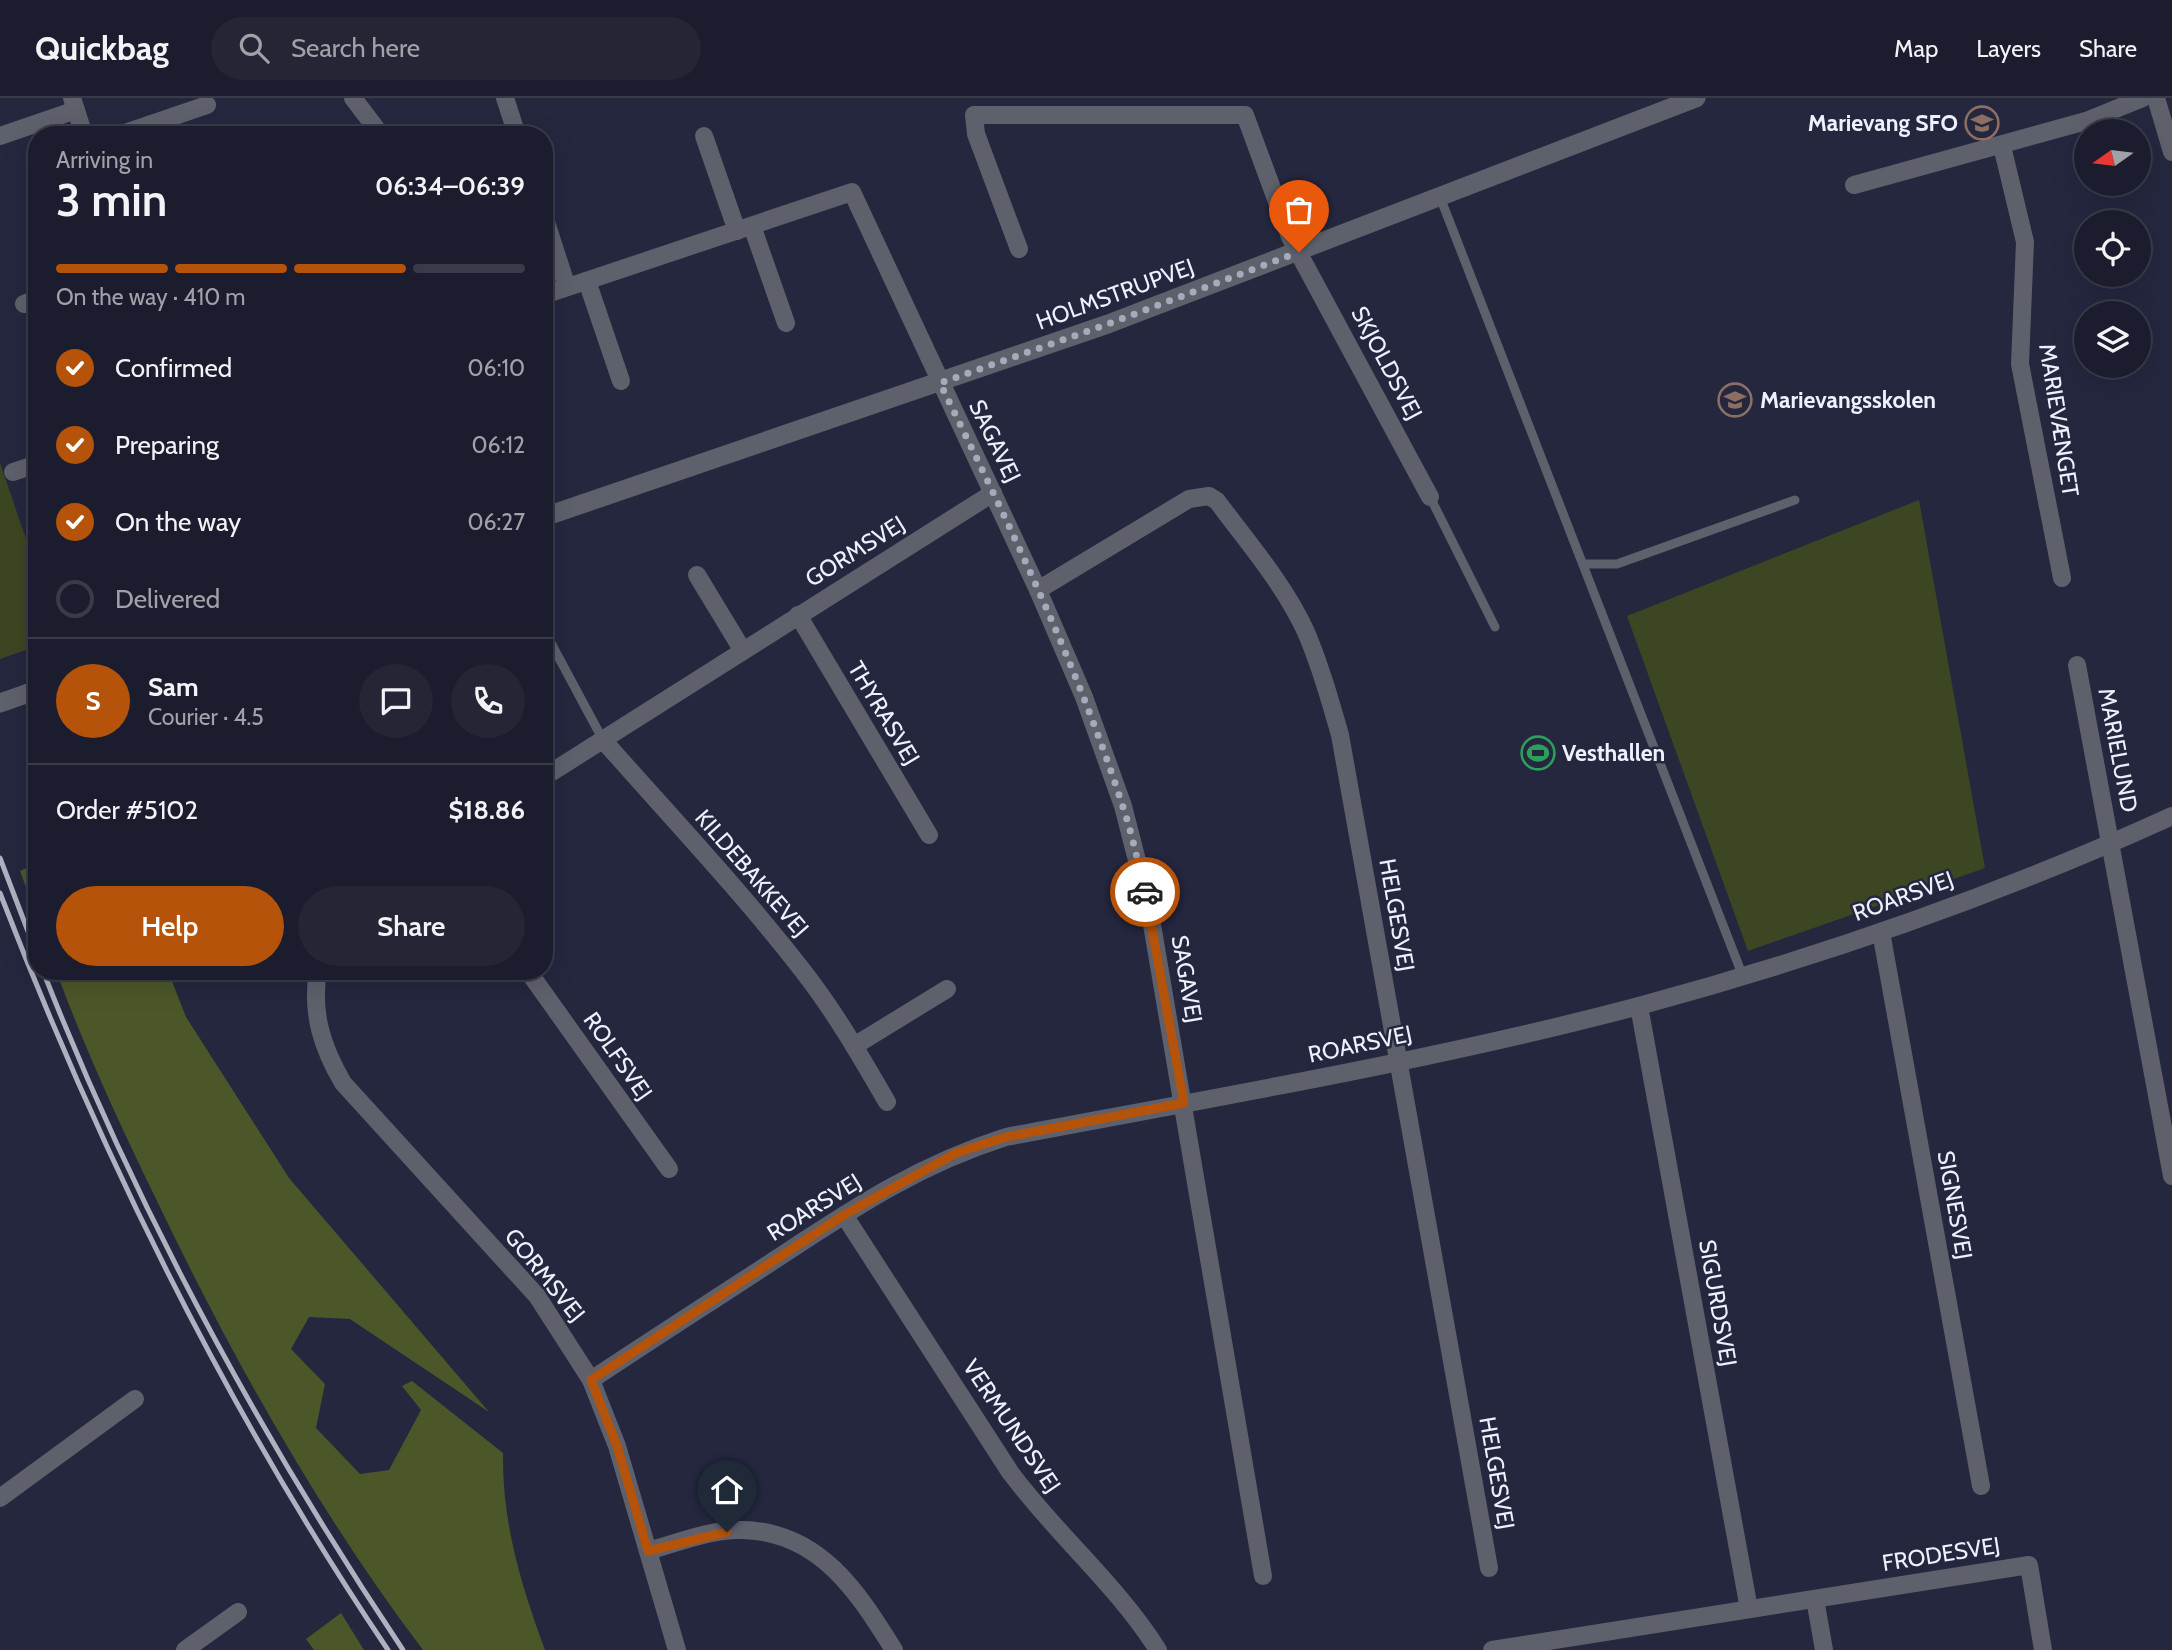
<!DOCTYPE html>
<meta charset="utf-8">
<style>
:root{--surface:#1b1d2e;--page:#242636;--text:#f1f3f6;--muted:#a0a2aa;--line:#393b4a;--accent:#b45309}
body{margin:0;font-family:Cabin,sans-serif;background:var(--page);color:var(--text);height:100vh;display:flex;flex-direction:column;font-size:26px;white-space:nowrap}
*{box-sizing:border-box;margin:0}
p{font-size:23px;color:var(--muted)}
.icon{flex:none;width:38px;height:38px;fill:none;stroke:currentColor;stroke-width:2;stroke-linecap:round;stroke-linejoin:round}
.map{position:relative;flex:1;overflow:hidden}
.panel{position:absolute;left:28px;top:28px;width:525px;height:854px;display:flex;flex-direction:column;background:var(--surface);border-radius:28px;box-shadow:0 7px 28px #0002,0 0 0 2px var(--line)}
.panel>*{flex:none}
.needle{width:46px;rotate:256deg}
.fabs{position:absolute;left:2074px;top:21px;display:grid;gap:14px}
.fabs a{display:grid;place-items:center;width:77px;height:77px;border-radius:50%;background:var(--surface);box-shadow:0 7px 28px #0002,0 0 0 2px var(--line);font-size:35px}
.pin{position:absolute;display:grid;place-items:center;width:60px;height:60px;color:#fff;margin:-72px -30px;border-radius:50% 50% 50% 0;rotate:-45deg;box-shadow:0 0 7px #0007}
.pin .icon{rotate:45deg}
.courier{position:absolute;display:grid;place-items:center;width:70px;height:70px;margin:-35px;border:5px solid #b45309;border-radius:50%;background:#fff;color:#222;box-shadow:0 2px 9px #0007}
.head em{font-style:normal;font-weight:600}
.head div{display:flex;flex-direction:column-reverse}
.head{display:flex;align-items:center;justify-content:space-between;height:119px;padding:0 28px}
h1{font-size:46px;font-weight:600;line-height:52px}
.bar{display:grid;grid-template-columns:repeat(4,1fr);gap:10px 7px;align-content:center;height:84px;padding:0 28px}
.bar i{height:9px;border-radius:5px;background:var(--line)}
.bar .current{background:var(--accent)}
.bar p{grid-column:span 4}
.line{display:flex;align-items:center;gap:18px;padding:0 28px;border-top:2px solid var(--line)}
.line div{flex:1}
.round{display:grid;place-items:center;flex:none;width:74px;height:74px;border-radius:37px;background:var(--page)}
ol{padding:0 28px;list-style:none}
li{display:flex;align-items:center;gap:21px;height:77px}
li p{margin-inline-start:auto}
li .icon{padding:7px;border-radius:50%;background:var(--accent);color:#fff;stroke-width:4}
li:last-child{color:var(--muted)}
li i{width:38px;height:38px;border:4px solid var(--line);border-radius:50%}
.cta{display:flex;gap:14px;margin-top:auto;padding:14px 28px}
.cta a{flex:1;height:80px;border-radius:42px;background:var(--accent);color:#fff;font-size:28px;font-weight:600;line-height:80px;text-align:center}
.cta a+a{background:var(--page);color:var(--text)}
header{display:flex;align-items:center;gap:42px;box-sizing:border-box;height:98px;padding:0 35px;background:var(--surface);border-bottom:2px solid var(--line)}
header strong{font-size:33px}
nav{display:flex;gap:38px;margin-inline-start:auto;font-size:24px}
.search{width:490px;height:63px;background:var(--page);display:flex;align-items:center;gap:18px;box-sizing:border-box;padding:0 24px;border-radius:38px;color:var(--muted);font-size:26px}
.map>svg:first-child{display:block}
.green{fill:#3d4622}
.forest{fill:#4c5729}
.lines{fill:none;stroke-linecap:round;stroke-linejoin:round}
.service{stroke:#5e616c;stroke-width:9}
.minor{stroke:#5e616c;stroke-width:18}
.tertiary{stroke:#5e616c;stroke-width:19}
.rail{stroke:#afb1c1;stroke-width:5}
.done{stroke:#a7aaba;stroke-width:7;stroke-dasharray:0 12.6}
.route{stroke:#b45309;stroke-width:9}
.labels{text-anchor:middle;stroke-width:5;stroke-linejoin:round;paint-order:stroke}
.poi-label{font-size:23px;font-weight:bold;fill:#eef0fd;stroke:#24273e;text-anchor:start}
.street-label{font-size:23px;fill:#eef0fd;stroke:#24273e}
</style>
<header>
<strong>Quickbag</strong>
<div class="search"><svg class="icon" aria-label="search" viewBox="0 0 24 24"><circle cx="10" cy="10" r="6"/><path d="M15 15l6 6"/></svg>Search here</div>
<nav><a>Map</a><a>Layers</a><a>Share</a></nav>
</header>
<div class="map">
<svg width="2172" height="1552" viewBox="0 0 2172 1552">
<rect width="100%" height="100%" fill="#24273e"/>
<g class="green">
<path d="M0,365l37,108v75l-37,13z"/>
<path d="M1919,402l66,368 -237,83 -121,-335z"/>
</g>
<g class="forest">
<path d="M37,765v54l-17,-46z"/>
<path d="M56,873h112l18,46 103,161 200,234 -139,-93 -41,-2 -18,32 34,35 -9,44 44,46 29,-4 32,-60 -19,-24 10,-5 91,72c-1,70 18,132 42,197h-122c-105,-139 -192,-294 -267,-451 -36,-74 -71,-150 -100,-228z"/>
<path d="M341,1515l23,37h-50l-8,-11z"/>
</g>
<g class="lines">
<g class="service">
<path d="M1440,99l302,777"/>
<path d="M1430,399l65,130"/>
<path d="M1584,466h33l178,-64"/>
<path d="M544,532l59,110"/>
</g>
<g class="minor">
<path d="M72,0l12,37"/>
<path d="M353,0l28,37"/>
<path d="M505,0l12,37"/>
<path d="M2156,0l16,54"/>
<path d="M119,37l88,-30"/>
<path d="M0,38l76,-26"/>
<path d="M704,38l33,95"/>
<path d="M2002,48l23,96 -5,122 42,214"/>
<path d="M1854,87l232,-64 57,-23"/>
<path d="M544,118l23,71"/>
<path d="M752,128l34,97"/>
<path d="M1019,151l-43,-115 -2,-19h271l45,122 140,260"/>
<path d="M587,183l34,100"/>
<path d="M544,197l308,-103 186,398 46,107 39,109 26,101 114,669"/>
<path d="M24,206l13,-5"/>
<path d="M13,374l24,-8"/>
<path d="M697,477l46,76"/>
<path d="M1038,492l151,-91 20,-3 8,5c31,42 67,83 89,131 14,33 24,68 34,103l149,833"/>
<path d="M798,517l131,220"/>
<path d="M2077,567l95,511"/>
<path d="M603,642c67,76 138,151 200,231 32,41 58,86 84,131"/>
<path d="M544,679l449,-284"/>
<path d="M1881,834l100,554"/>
<path d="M318,873c-7,42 4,76 25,112l194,213 54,84 26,66 60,204"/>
<path d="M528,873l141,198"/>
<path d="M1639,908l110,603"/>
<path d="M854,948l93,-57"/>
<path d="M844,1117l166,257c46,62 107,113 148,178"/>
<path d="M591,1282c60,-40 121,-79 182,-119 78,-51 144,-96 233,-124 211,-40 425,-76 633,-131 181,-49 362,-112 533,-190"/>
<path d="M0,1400l135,-99"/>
<path d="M648,1453c29,-8 63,-22 94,-21 77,1 116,62 152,120"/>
<path d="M1815,1501l9,51"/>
<path d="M185,1552l53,-38"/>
<path d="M1492,1552l537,-85 14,85"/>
</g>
<g class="tertiary">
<path d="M544,419l564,-193 588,-226"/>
<path d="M0,605l37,-13"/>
</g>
<g class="rail">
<path d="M0,760l37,97"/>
<path d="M0,795c103,267 228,520 388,757"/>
<path d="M43,873c94,240 217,465 360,679"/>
</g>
</g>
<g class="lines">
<path class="done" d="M1145,794c-7,-29 -13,-59 -23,-88 -47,-145 -115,-284 -182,-421l168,-59 191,-72"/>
<path class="route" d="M727,1434l-79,19 -31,-105 -26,-66 253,-165 112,-62 50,-16 178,-34 -39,-211"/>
</g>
<defs>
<symbol id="school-ring" viewBox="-11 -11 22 22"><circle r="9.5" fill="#24273e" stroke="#8d6e63" stroke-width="1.5"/><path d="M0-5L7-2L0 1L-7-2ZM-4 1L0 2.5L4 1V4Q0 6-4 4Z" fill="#8d6e63"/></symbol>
<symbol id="stadium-ring" viewBox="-11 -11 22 22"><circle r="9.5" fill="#24273e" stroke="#2e9e5b" stroke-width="1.5"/><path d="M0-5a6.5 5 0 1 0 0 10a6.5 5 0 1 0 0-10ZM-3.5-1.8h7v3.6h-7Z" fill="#2e9e5b"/></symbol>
</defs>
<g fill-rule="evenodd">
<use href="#school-ring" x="1963" y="6" width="38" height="38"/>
<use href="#school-ring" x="1716" y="283" width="38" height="38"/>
<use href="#stadium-ring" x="1519" y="636" width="38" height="38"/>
</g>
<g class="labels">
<g class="poi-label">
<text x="1958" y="33" text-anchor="end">Marievang SFO</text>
<text x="1760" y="310">Marievangsskolen</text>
<text x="1562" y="663">Vesthallen</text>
</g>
<g class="street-label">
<text transform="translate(1115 196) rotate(-20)" y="8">HOLMSTRUPVEJ</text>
<text transform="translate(1387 265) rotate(62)" y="8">SKJOLDSVEJ</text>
<text transform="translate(2059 322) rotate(81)" y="8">MARIEVÆNGET</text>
<text transform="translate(995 343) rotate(64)" y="8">SAGAVEJ</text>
<text transform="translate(855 453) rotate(-32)" y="8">GORMSVEJ</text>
<text transform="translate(884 615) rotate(59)" y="8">THYRASVEJ</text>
<text transform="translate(2118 652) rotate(79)" y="8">MARIELUND</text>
<text transform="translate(752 775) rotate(49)" y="8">KILDEBAKKEVEJ</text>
<text transform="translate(1903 798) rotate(-20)" y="8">ROARSVEJ</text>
<text transform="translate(1397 817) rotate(80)" y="8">HELGESVEJ</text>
<text transform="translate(1187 881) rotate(80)" y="8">SAGAVEJ</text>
<text transform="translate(1360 946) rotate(-12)" y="8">ROARSVEJ</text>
<text transform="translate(618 958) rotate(55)" y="8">ROLFSVEJ</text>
<text transform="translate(1955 1107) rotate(80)" y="8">SIGNESVEJ</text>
<text transform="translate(814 1109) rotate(-32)" y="8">ROARSVEJ</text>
<text transform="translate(545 1177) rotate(51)" y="8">GORMSVEJ</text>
<text transform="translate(1718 1205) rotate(80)" y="8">SIGURDSVEJ</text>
<text transform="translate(1012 1328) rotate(56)" y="8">VERMUNDSVEJ</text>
<text transform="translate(1497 1375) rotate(80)" y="8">HELGESVEJ</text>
<text transform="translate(1941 1456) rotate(-9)" y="8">FRODESVEJ</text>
</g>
</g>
</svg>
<div class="fabs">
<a><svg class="needle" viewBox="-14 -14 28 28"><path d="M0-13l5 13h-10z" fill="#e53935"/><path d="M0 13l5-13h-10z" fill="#a0a2aa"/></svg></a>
<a><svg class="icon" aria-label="locate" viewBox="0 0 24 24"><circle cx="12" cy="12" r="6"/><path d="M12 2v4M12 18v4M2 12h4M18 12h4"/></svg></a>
<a><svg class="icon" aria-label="layers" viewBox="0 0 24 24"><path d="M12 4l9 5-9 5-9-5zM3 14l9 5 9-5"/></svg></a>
</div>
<div class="pin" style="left:1299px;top:154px;background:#ea580c"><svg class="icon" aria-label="bag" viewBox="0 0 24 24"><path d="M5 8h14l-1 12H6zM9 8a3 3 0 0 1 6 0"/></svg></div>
<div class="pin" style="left:727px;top:1434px;background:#1f2937"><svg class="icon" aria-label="home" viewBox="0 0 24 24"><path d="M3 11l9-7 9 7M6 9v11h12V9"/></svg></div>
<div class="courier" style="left:1145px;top:794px"><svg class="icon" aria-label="car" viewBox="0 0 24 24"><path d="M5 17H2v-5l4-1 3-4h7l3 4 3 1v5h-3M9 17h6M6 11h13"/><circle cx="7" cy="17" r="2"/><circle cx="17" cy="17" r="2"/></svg></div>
<section class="panel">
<div class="head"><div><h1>3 min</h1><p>Arriving in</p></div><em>06:34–06:39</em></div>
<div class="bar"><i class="current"></i><i class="current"></i><i class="current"></i><i></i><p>On the way · 410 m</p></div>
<ol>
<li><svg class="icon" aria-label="check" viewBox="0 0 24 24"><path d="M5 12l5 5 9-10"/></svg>Confirmed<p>06:10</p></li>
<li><svg class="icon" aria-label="check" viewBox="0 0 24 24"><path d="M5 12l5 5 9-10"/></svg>Preparing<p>06:12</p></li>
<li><svg class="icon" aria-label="check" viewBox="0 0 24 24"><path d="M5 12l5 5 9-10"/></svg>On the way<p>06:27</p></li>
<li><i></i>Delivered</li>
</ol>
<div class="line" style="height:126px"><b class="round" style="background:var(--accent);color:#fff">S</b><div><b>Sam</b><p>Courier · 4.5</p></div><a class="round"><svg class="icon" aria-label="chat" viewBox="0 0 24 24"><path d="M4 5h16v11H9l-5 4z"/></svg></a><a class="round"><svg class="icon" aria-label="phone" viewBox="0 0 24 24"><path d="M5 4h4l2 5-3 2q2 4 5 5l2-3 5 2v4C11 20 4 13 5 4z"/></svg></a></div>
<div class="line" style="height:91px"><div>Order #5102</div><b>$18.86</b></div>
<div class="cta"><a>Help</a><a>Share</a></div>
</section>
</div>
